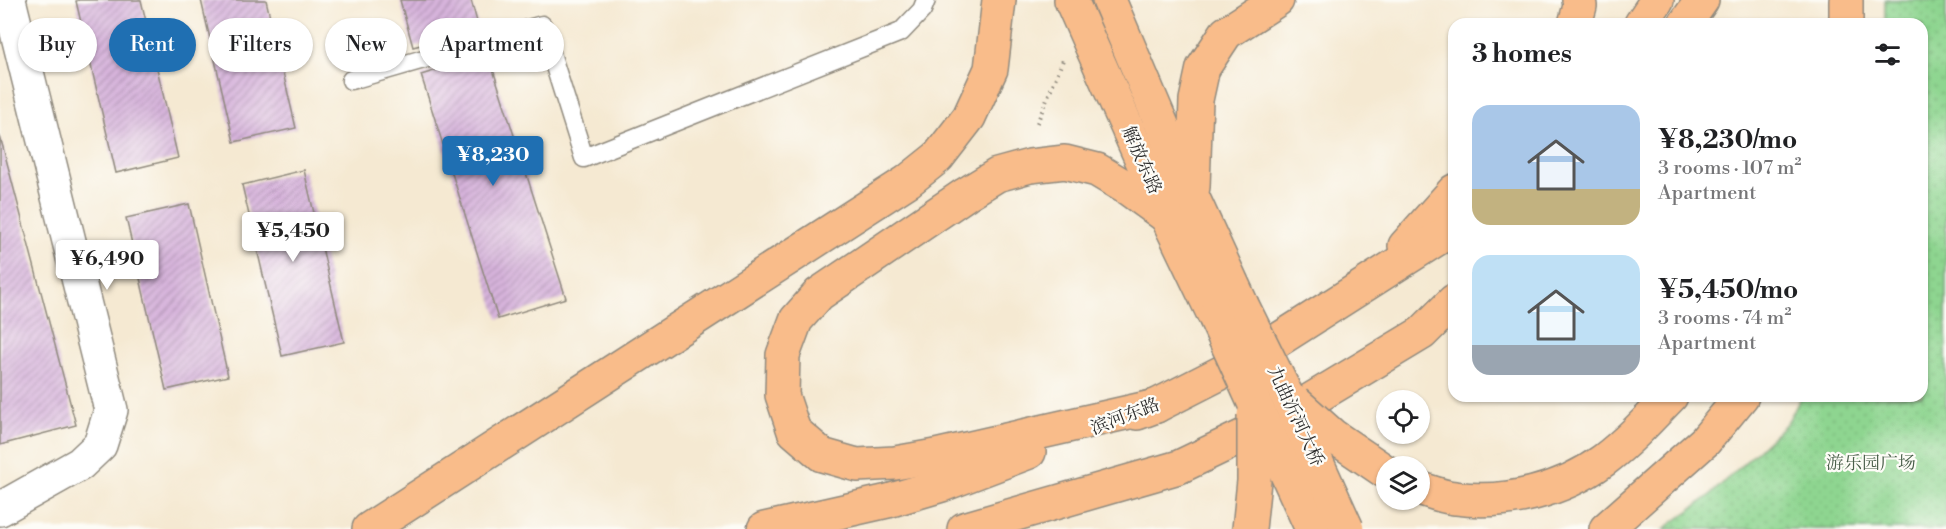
<!DOCTYPE html>
<meta charset="utf-8">
<style>
:root{--surface:#fff;--page:#f2f2f2;--text:#202124;--muted:#757577;--accent:#1f6fb2}
body{margin:0;font-family:"Libre Bodoni","Noto Serif SC",serif;background:var(--page);color:var(--text);height:100vh;display:flex;flex-direction:column;font-size:22px;white-space:nowrap}
*{box-sizing:border-box;margin:0}
p{font-size:20px;color:var(--muted)}
.icon{flex:none;width:33px;height:33px;fill:none;stroke:currentColor;stroke-width:2;stroke-linecap:round;stroke-linejoin:round}
.map{position:relative;flex:1;overflow:hidden}
.drawer{position:absolute;left:1448px;top:18px;width:480px;height:384px;display:flex;flex-direction:column;background:var(--surface);border-radius:18px;box-shadow:0 2px 4px #0004}
.drawer>*{flex:none}
.guide{position:absolute;left:18px;top:18px;width:570px;height:54px;display:flex;gap:12px}
.controls{position:absolute;left:1376px;top:390px;display:grid;gap:12px}
.controls a{display:grid;place-items:center;width:54px;height:54px;border-radius:50%;background:var(--surface);box-shadow:0 2px 4px #0004;font-size:30px}
.price{position:absolute;translate:-50% -51px;padding:0 14px;border-radius:6px;background:#fff;color:#222;font-size:20px;line-height:39px;filter:drop-shadow(0 2px 3px #0008)}
.price::after{content:'';position:absolute;left:50%;top:36px;width:18px;height:14px;margin-left:-9px;background:inherit;clip-path:polygon(0 0,100% 0,50% 100%)}
.price.on{background:var(--accent);color:#fff}
ul{padding:0;list-style:none}
li{display:flex;align-items:center;gap:18px;height:150px;padding:0 24px}
li span{display:grid;place-items:center;flex:none;width:168px;height:120px;border-radius:18px;color:#555}
li>.icon{margin-inline-start:auto}
span .icon{width:72px;height:72px;fill:#fffc;stroke-width:1}
li b{font-size:26px}
h2{display:flex;justify-content:space-between;align-items:center;height:72px;padding:0 24px;font-size:26px}
.pill{padding:0 21px;border-radius:27px;background:var(--surface);box-shadow:0 2px 4px #0004;font-size:21px;line-height:54px}
.pill.on{background:var(--accent);color:#fff}
.map>svg:first-child{display:block}
.green{fill:url(#green-dots);stroke:#5c805e;stroke-width:1.5}
.building{fill:url(#building-hatch)}
.lines{fill:none;stroke-linecap:round;stroke-linejoin:round}
.lane-casing{stroke:#908a7e;stroke-width:21}
.street-casing{stroke:#908a7e;stroke-width:36}
.primary-casing{stroke:#908a7e;stroke-width:36}
.path{stroke:#908a7e;stroke-width:4;stroke-dasharray:1.5 4.5;stroke-linecap:butt}
.lane{stroke:#fff;stroke-width:18}
.street{stroke:#fff;stroke-width:33}
.primary{stroke:#f9bc8a;stroke-width:33}
.primary-bridge-casing{stroke:#908a7e;stroke-width:36;stroke-linecap:butt}
.primary-bridge{stroke:#f9bc8a;stroke-width:33}
.labels{text-anchor:middle;stroke-width:4.5;stroke-linejoin:round;paint-order:stroke}
.street-label{font-size:18px;fill:#2b2b2b;stroke:#fdfcf7}
.park-label{font-size:18px;fill:#495e49;stroke:#fdfcf7}
</style>
<div class="map">
<svg width="1946" height="529" viewBox="0 0 1946 529">
<defs>
<pattern id="green-dots" width="8" height="8" patternUnits="userSpaceOnUse" patternTransform="scale(1.5)"><rect width="8" height="8" fill="#8ed590"/><path d="M2 2h.1M6 6h.1" fill="none" stroke="#7bb77c" stroke-width="1.8" stroke-linecap="round"/></pattern>
<pattern id="building-hatch" width="6" height="6" patternUnits="userSpaceOnUse" patternTransform="scale(1.5)"><rect width="6" height="6" fill="#d7b4dc"/><path d="M-1 1l2-2M0 6l6-6M5 7l2-2" fill="none" stroke="#af93b3"/></pattern>
</defs>
<rect width="100%" height="100%" fill="#fdfcf7"/>
<filter id="ink" filterUnits="userSpaceOnUse"><feTurbulence type="fractalNoise" baseFrequency=".0167" numOctaves="2"/><feDisplacementMap in="SourceGraphic" scale="12" xChannelSelector="R" yChannelSelector="G"/><feConvolveMatrix kernelMatrix="1 2 1 2 8 2 1 2 1" color-interpolation-filters="sRGB"/></filter>
<filter id="wash" filterUnits="userSpaceOnUse"><feTurbulence type="fractalNoise" baseFrequency=".008" numOctaves="4" result="noise"/><feDisplacementMap in="SourceGraphic" scale="24" xChannelSelector="R" yChannelSelector="G"/><feGaussianBlur stdDeviation="1.35" result="paint"/><feColorMatrix in="noise" values="0 0 0 0 0 0 0 0 0 0 0 0 0 0 0 0 0 1.4 0 .05"/><feComposite in="paint" operator="in"/></filter>
<g filter="url(#wash)">
<rect width="100%" height="100%" fill="#f5e9d2"/>
<polygon class="green" points="1885,0 1946,0 1946,529 1664,529 1708,497 1787,423 1802,396 1922,396 1922,24 1885,24"/>
<g id="blocks">
<g class="building">
<polygon points="79,0 141,0 178,158 116,173 76,1"/>
<polygon points="201,0 266,0 296,128 234,142"/>
<polygon points="400,0 471,0 479,29 413,47"/>
<polygon points="488,54 566,298 498,319 421,75"/>
<polygon points="0,136 76,425 0,445"/>
<polygon points="304,170 344,342 282,356 242,185"/>
<polygon points="189,204 228,376 166,390 126,218"/>
</g>
</g>
</g>
<g filter="url(#ink)">
<use href="#blocks" fill-opacity="0" stroke="#908a7e" stroke-width="1.5"/>
<g class="lines">
<defs>
<polyline id="lane" points="351,80 542,25 584,158 901,32 922,10 926,0"/>
<polyline id="street" points="0,509 80,464 100,445 111,410 9,0"/>
<g id="primary">
<polyline points="1071,0 1167,217 1215,317"/>
<polyline points="1109,0 1193,198 1242,305"/>
<polyline points="1846,0 1846,24"/>
<polyline points="1575,24 1580,6 1579,0"/>
<polyline points="1641,24 1657,0"/>
<polyline points="1685,24 1702,0"/>
<polyline points="1193,187 1196,100 1203,68 1226,33 1277,0"/>
<polyline points="1405,246 1454,191"/>
<polyline points="1156,406 935,456 895,463 857,465 822,455 794,431 782,395 783,355 796,320 819,294 966,194 997,175 1030,166 1065,162 1097,170 1127,188 1167,217"/>
<polyline points="1137,413 1156,406 1250,358 1454,228"/>
<path d="M1419,488C1431,492 1443,497 1455,498C1506,505 1562,491 1604,460C1629,441 1650,418 1671,396"/>
<polyline points="369,529 908,181 938,157 969,117 991,69 999,0"/>
<polyline points="764,529 888,501 942,485 1029,452"/>
<polyline points="964,529 1179,467 1281,418 1422,333 1454,301"/>
<polyline points="1606,529 1705,441 1742,396"/>
</g>
</defs>
<use href="#lane" class="lane-casing"/>
<use href="#street" class="street-casing"/>
<use href="#primary" class="primary-casing"/>
<polyline class="path" points="1037,123 1063,60"/>
<use href="#lane" class="lane"/>
<use href="#street" class="street"/>
<use href="#primary" class="primary"/>
<defs>
<g id="primary-bridge">
<polyline points="1242,305 1286,394 1347,529"/>
<polyline points="1215,317 1312,529"/>
<polyline points="1295,402 1333,436 1386,472"/>
<polyline points="1249,529 1254,481 1254,415"/>
</g>
</defs>
<use href="#primary-bridge" class="primary-bridge-casing"/>
<use href="#primary-bridge" class="primary-bridge"/>
</g>
</g>
<g class="labels">
<g class="street-label">
<text transform="translate(1142 160) rotate(66)" y="6">解放东路</text>
<text transform="translate(1125 416) rotate(-21)" y="6">滨河东路</text>
<text transform="translate(1296 416) rotate(65)" y="6">九曲沂河大桥</text>
</g>
<g class="park-label">
<text x="1871" y="469">游乐园广场</text>
</g>
</g>
</svg>
<div class="controls">
<a><svg class="icon" aria-label="locate" viewBox="0 0 24 24"><circle cx="12" cy="12" r="6"/><path d="M12 2v4M12 18v4M2 12h4M18 12h4"/></svg></a>
<a><svg class="icon" aria-label="layers" viewBox="0 0 24 24"><path d="M12 4l9 5-9 5-9-5zM3 14l9 5 9-5"/></svg></a>
</div>
<b class="price on" style="left:493px;top:187px">¥8,230</b>
<b class="price" style="left:293px;top:263px">¥5,450</b>
<b class="price" style="left:107px;top:291px">¥6,490</b>
<div class="guide">
<a class="pill">Buy</a>
<a class="pill on">Rent</a>
<a class="pill">Filters</a>
<a class="pill">New</a>
<a class="pill">Apartment</a>
</div>
<section class="drawer">
<h2>3 homes<svg class="icon" aria-label="filters" viewBox="0 0 24 24"><path d="M4 7h16M4 17h16"/><circle cx="9" cy="7" r="2"/><circle cx="15" cy="17" r="2"/></svg></h2>
<ul>
<li><span style="background:linear-gradient(#a9c7e8 70%,#c2b280 0)"><svg class="icon" aria-label="home" viewBox="0 0 24 24"><path d="M3 11l9-7 9 7M6 9v11h12V9"/></svg></span><div><b>¥8,230/mo</b><p>3 rooms · 107 m²</p><p>Apartment</p></div></li>
<li><span style="background:linear-gradient(#bfe0f5 75%,#9aa5b1 0)"><svg class="icon" aria-label="home" viewBox="0 0 24 24"><path d="M3 11l9-7 9 7M6 9v11h12V9"/></svg></span><div><b>¥5,450/mo</b><p>3 rooms · 74 m²</p><p>Apartment</p></div></li>
</ul>
</section>
</div>
